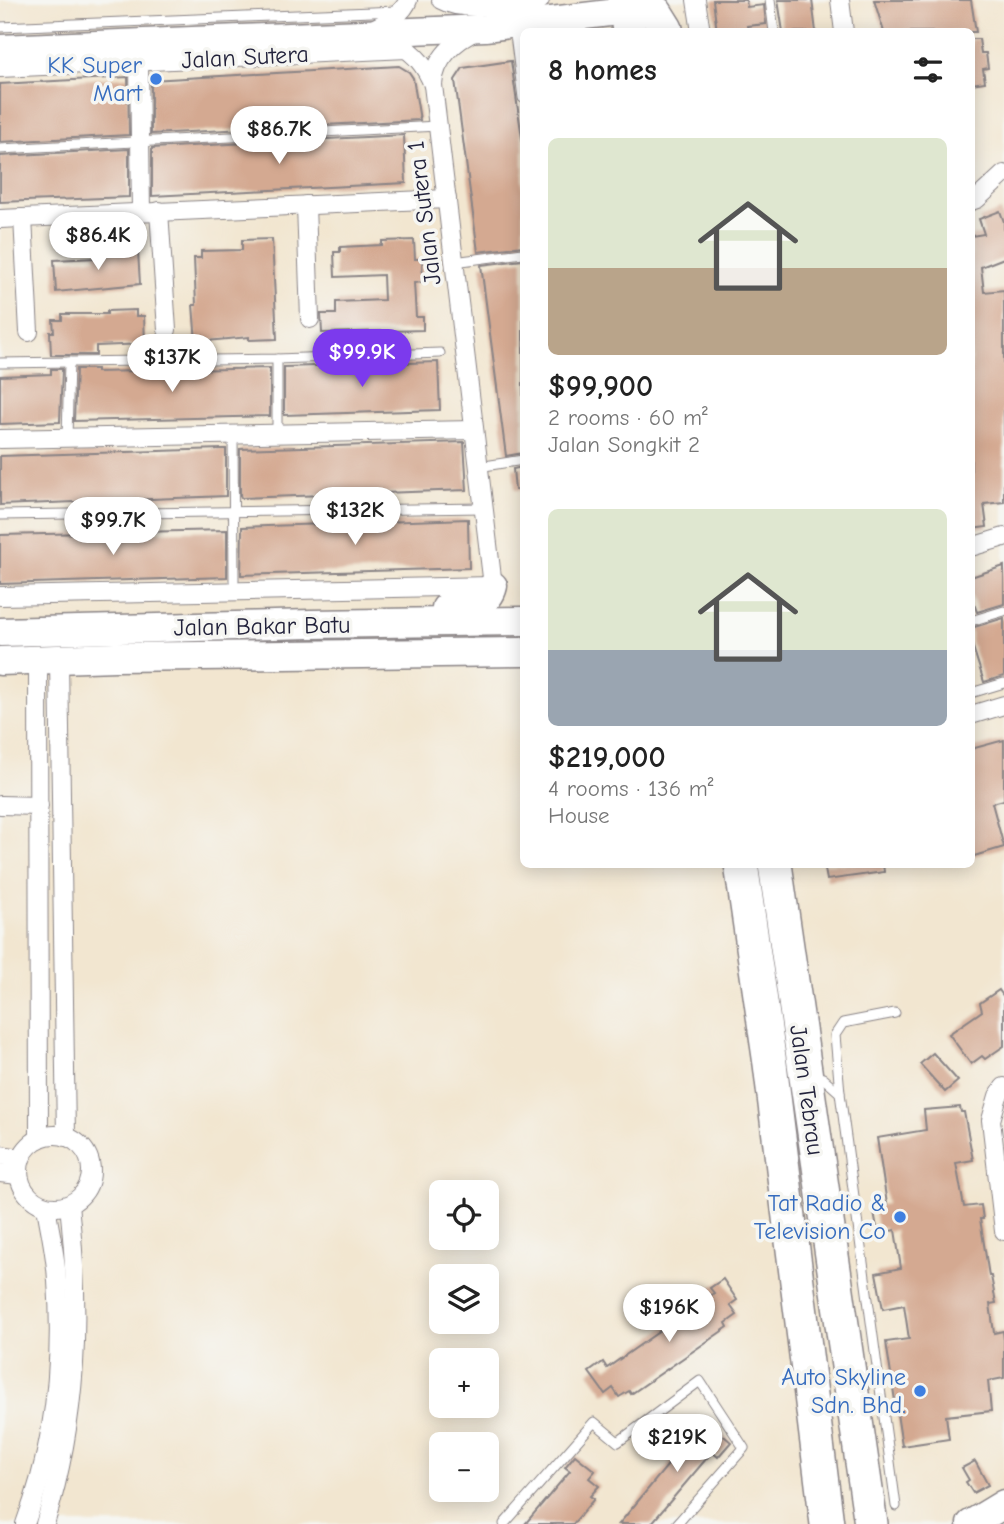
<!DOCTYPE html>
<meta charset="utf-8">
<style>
:root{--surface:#fff;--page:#f2f2f2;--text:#222;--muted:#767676;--accent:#7c3aed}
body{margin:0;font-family:"Comic Neue",sans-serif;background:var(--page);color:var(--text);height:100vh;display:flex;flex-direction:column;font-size:26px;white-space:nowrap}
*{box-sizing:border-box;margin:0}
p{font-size:23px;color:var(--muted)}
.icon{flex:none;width:38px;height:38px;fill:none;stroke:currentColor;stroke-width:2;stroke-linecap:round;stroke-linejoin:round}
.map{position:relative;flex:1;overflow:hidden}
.side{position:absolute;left:520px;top:28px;width:455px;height:840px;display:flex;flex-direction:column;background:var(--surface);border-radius:10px;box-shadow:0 4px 18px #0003}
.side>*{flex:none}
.fabs{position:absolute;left:429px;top:1180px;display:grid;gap:14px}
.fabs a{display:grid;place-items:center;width:70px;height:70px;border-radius:10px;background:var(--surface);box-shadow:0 4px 18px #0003;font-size:35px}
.price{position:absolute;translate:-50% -60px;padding:0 16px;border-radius:24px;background:#fff;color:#222;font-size:23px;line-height:46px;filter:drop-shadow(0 2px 4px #0008)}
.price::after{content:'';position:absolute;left:50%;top:42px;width:21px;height:16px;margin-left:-10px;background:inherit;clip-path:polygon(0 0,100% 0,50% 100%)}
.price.on{background:var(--accent);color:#fff}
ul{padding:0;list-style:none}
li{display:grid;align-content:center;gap:14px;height:371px;padding:0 28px}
li span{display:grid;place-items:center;height:217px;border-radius:10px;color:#555}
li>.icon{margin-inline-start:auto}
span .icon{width:126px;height:126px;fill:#fffc;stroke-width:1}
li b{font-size:30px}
h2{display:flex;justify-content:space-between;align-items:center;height:84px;padding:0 28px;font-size:30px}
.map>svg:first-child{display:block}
.building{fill:#d4a991}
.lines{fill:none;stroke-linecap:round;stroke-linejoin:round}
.lane-casing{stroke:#8a8486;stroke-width:11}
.street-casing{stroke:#8a8486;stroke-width:20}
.secondary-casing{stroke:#8a8486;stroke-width:29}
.primary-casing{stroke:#8a8486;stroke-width:31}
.highway-casing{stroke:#8a8486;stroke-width:36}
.lane{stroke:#fff;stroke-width:9}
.street{stroke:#fff;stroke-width:18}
.secondary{stroke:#fff;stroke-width:26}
.primary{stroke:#fff;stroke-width:28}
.highway{stroke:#fff;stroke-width:33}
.shop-dot{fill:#3f7fe0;stroke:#f6f6f2;stroke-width:2.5}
.labels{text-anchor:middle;stroke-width:7;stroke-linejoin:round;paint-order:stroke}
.street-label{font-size:24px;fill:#22223b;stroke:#f6f6f2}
.shop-label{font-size:24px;fill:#366cbe;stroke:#f6f6f2;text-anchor:end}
</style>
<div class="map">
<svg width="1004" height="1524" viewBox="0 0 1004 1524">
<rect width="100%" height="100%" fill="#f6f6f2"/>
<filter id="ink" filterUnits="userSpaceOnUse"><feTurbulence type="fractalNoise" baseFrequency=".0143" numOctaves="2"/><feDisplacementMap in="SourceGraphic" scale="14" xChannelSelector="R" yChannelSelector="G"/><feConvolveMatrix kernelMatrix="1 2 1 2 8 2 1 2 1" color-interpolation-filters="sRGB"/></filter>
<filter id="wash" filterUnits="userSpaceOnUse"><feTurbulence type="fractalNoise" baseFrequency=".00686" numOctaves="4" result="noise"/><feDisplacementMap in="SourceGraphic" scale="28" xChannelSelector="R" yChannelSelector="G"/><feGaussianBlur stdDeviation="1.57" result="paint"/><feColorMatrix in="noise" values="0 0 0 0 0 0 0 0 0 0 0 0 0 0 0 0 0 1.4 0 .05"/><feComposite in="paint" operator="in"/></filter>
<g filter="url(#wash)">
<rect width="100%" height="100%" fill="#f2e6d0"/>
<g id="blocks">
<g class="building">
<polygon points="713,0 746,0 747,7 764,5 766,24 747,26 748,32 717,32"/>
<polygon points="778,0 812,0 816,32 783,32"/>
<polygon points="874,0 971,0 976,32 884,32"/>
<polygon points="971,39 979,39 981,53 986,53 988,68 983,69 985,82 971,84"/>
<polygon points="511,61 523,145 523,246 478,252 455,80 463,68"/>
<polygon points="399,66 409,72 413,78 420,120 151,134 151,80"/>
<polygon points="128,77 129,135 0,142 0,84"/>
<polygon points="404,135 406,183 152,196 152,148"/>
<polygon points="129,149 129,197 0,202 0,156"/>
<polygon points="1000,211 1004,222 1004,258 981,267 984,292 1004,290 1004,502 984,504 987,527 971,529 971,236 984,234 979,219"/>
<polygon points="272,239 277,339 249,340 249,337 196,342 193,305 196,305 194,258 201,258 201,251 242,250 242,240"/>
<polygon points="414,240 415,259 422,259 423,282 414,283 416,317 423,317 423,330 322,333 321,314 336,314 336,302 384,300 383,275 335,277 334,252 340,252 340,247 382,245 382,241"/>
<polygon points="138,251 140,284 56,292 54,260 96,258 95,253"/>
<polygon points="523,260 523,453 506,456 481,265"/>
<polygon points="136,310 136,316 144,316 145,344 96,346 96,355 51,355 50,332 54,332 53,320 62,320 62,314 107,314 107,311"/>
<polygon points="438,362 440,410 284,415 284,367"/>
<polygon points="270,368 270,416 74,421 76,369 97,369 97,372"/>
<polygon points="51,369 62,369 60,422 0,424 0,376 51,374"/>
<polygon points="464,442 467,490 241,498 240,495 240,449"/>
<polygon points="222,449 226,449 226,496 0,505 0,456"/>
<polygon points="523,467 523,490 515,490 513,469"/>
<polygon points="468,519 469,568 241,575 242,527"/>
<polygon points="227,530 227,577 0,584 0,535"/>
<polygon points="1004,566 1004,604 977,612 971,595 971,577"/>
<polygon points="1004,618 1004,676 984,682 971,641 971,628"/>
<polygon points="1004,740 1004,800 992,803 1004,847 971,857 971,749"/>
<polygon points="824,864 883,864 884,872 827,880"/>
<polygon points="999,990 1004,997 1004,1046 985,1059 982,1056 971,1064 949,1034 982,1011 980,1003"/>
<polygon points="933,1053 958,1081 945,1092 920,1064"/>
<polygon points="960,1107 961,1112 964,1112 973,1160 956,1163 964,1207 981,1205 983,1219 980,1219 989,1276 991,1276 996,1303 990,1304 994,1333 1003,1331 1004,1340 1004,1378 988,1381 991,1411 946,1416 949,1439 902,1446 886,1342 909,1339 904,1305 883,1309 876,1273 901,1268 895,1230 885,1232 884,1227 877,1228 873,1206 887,1204 877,1138 926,1130 924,1110"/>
<polygon points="723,1279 737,1300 730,1305 737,1315 726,1323 728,1327 631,1394 629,1391 619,1397 613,1388 605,1394 589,1372 603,1362 607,1368 714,1293 710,1288"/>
<polygon points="705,1420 731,1442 718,1457 712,1452 651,1524 619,1524"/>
<polygon points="575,1455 595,1471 589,1478 599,1486 590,1496 594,1499 573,1524 525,1524 570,1471 565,1467"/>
<polygon points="975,1461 988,1485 973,1493 966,1482 969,1480 962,1468"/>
</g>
</g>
</g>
<g filter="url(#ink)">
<use href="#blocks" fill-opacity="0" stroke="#8a8486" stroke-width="2"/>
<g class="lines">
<defs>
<g id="lane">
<polyline points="770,0 774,32"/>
<polyline points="0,27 397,11"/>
<polyline points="514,27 523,98"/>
<polyline points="0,149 438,126"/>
<polyline points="454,262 523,253"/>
<polyline points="0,363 277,359 440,353"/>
<polyline points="277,433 277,359"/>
<polyline points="233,434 234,581"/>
<polyline points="67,438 69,362"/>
<polyline points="478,467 523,460"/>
<polyline points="0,515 483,508"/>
<polyline points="971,621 1004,611"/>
<polyline points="971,693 1004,683"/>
<polyline points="813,1075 823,1078 840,1093 896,1506"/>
<polyline points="840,1093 835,1035 843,1023 895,1013"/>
<polyline points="504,1524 594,1422 618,1442 700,1381 744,1448 677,1524"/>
</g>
<g id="street">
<path d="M441,0C466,14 512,3 540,0"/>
<polyline points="696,0 701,32"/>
<polyline points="840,0 844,32"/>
<path d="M371,30C384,23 403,15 408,0"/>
<path d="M398,43C416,55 425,65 433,85"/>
<polyline points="139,62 141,212"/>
<polyline points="0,68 407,49"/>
<polyline points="971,201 977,199 1004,174"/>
<polyline points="306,205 310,319"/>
<polyline points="159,211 167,330"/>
<polyline points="23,218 29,332"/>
<polyline points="0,219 447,199"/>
<polyline points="0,439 474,430"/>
<polyline points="971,547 1004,537"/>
<path d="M0,596L493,586L433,85C434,59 455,40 478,30"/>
<polyline points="38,660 39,1139"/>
<polyline points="59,660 66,1137"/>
<polyline points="971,715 1004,705"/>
<polyline points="0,805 39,806"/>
<polyline points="1004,1087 998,1096 991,1120 1004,1231"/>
<circle cx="55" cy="1171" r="36"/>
<polyline points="0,1155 21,1158"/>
<polyline points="0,1173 19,1175"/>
<path d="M25,1524C54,1447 63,1363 57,1281C56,1256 50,1231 46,1207"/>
<path d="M45,1524C78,1417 81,1316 69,1205"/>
</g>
<polyline id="secondary" points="0,48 485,28 626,11"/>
<g id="primary">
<path d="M446,608C464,606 488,608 493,586"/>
<polyline points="0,632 311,624 523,621"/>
<polyline points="0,661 115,657 523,652"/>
<polyline points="971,1524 1004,1504"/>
</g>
<g id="highway">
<polyline points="625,0 629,32"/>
<polyline points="638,0 656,13 666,29"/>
<polyline points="741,864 770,1064 827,1524"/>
<polyline points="775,864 871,1524"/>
</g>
</defs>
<use href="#lane" class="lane-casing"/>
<use href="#street" class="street-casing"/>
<use href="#secondary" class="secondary-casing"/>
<use href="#primary" class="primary-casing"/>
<use href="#highway" class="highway-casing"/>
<use href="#lane" class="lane"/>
<use href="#street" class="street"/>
<use href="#secondary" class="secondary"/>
<use href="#primary" class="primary"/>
<use href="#highway" class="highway"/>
</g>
</g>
<g class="shop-dot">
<circle cx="156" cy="79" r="7"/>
<circle cx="900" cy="1217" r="7"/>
<circle cx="920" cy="1391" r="7"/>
</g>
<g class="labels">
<g class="street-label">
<text transform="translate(245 57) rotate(-3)" y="8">Jalan Sutera</text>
<text transform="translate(424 213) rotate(-97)" y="8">Jalan Sutera 1</text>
<text transform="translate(262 626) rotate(-1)" y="8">Jalan Bakar Batu</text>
<text transform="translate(807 1090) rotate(82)" y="8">Jalan Tebrau</text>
</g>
<g class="shop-label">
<text x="142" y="73">KK Super<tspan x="142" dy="28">Mart</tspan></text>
<text x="886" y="1211">Tat Radio &amp;<tspan x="886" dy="28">Television Co</tspan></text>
<text x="906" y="1385">Auto Skyline<tspan x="906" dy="28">Sdn. Bhd.</tspan></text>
</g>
</g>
</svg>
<div class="fabs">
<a><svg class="icon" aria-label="locate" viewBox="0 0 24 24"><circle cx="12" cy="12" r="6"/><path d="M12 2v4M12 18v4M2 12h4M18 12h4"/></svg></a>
<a><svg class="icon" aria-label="layers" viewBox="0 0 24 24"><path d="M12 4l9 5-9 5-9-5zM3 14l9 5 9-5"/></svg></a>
<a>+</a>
<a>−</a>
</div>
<b class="price" style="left:279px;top:166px">$86.7K</b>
<b class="price" style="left:98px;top:272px">$86.4K</b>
<b class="price on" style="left:362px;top:389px">$99.9K</b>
<b class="price" style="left:172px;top:394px">$137K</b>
<b class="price" style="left:355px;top:547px">$132K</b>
<b class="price" style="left:113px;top:557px">$99.7K</b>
<b class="price" style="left:669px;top:1344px">$196K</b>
<b class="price" style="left:677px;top:1474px">$219K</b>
<section class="side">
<h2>8 homes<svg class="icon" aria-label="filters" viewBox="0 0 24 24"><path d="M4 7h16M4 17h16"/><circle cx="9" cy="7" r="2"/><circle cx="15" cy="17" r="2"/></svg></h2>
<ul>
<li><span style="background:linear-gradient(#dfe7d0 60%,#b9a48a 0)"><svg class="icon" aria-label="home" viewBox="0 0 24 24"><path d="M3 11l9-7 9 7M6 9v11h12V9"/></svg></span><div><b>$99,900</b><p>2 rooms · 60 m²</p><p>Jalan Songkit 2</p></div></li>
<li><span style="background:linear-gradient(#dfe7d0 65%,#9aa5b1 0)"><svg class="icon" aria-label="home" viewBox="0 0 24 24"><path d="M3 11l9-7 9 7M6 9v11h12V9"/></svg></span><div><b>$219,000</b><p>4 rooms · 136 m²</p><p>House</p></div></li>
</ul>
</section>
</div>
